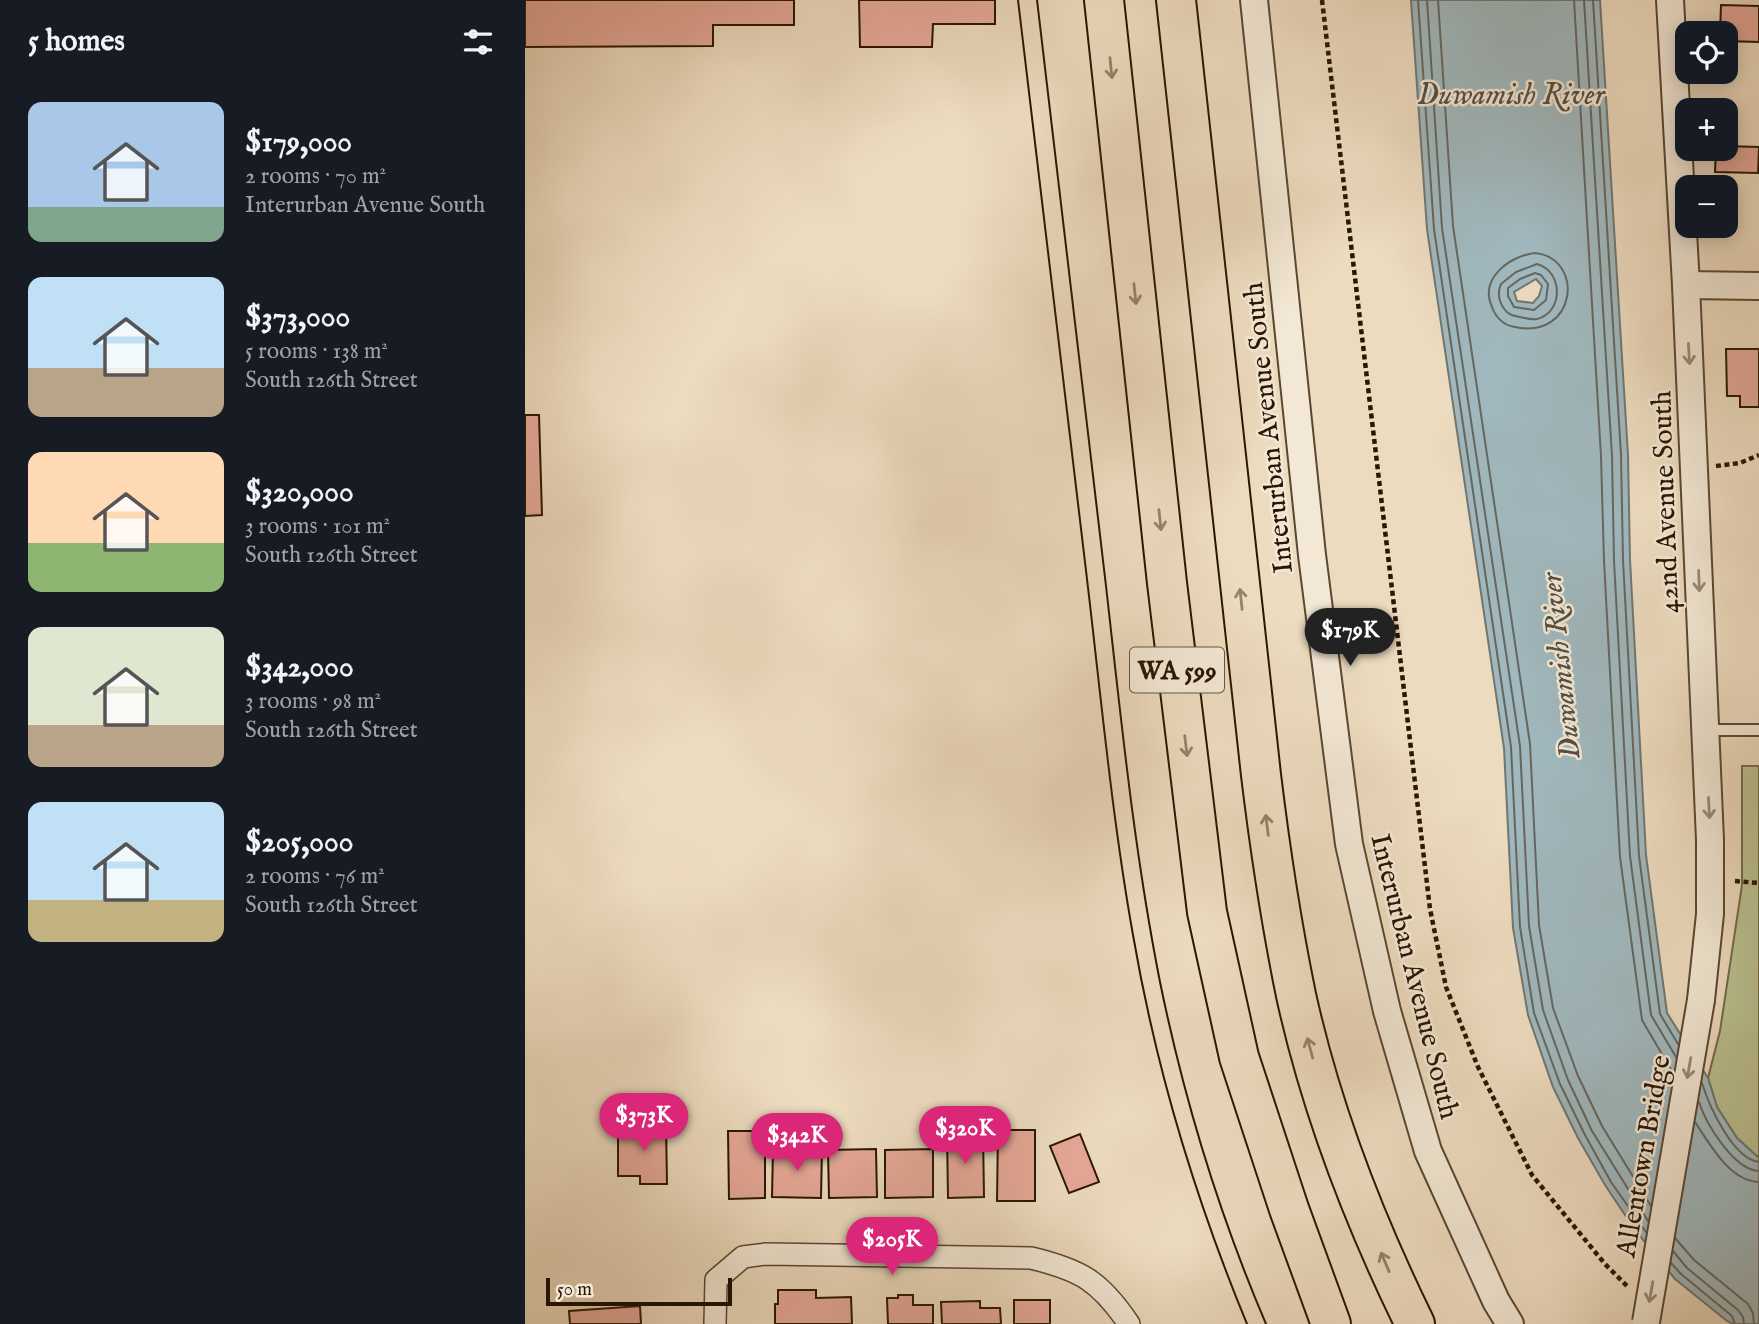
<!DOCTYPE html>
<meta charset="utf-8">
<style>
:root{--surface:#171b24;--page:#242831;--text:#f1f3f6;--muted:#9ea1a6;--accent:#db2777}
body{margin:0;font-family:"IM FELL English",serif;background:var(--page);color:var(--text);height:100vh;display:flex;flex-direction:column;font-size:26px;white-space:nowrap}
*{box-sizing:border-box;margin:0}
p{font-size:23px;color:var(--muted)}
.icon{flex:none;width:38px;height:38px;fill:none;stroke:currentColor;stroke-width:2;stroke-linecap:round;stroke-linejoin:round}
.map{position:relative;flex:1;overflow:hidden}
.drawer{display:flex;flex-direction:column;background:var(--surface);width:525px}
.drawer>*{flex:none}
.tools{position:absolute;left:1150px;top:21px;display:grid;gap:14px}
.tools a{display:grid;place-items:center;width:63px;height:63px;border-radius:14px;background:var(--surface);box-shadow:0 4px 18px #0003;font-size:35px}
.scale{position:absolute;left:21px;bottom:18px;width:186px;box-sizing:border-box;padding-left:7px;border:4px solid #291603;border-top:0;font-size:19px;line-height:24px;white-space:nowrap;color:#291603;-webkit-text-stroke:5px #f3e8d5;paint-order:stroke}
.price{position:absolute;translate:-50% -60px;padding:0 16px;border-radius:24px;background:var(--accent);color:#fff;font-size:23px;line-height:46px;filter:drop-shadow(0 2px 4px #0008)}
.price::after{content:'';position:absolute;left:50%;top:42px;width:21px;height:16px;margin-left:-10px;background:inherit;clip-path:polygon(0 0,100% 0,50% 100%)}
.price.selected{background:#222;color:#fff}
ul{padding:0;list-style:none}
li{display:flex;align-items:center;gap:21px;height:175px;padding:0 28px}
li span{display:grid;place-items:center;flex:none;width:196px;height:140px;border-radius:14px;color:#555}
li>.icon{margin-inline-start:auto}
span .icon{width:84px;height:84px;fill:#fffc;stroke-width:1}
li b{font-size:30px}
h2{display:flex;justify-content:space-between;align-items:center;height:84px;padding:0 28px;font-size:30px}
main{display:flex;flex:1;min-height:0}
.map>svg:first-child{display:block}
.green{fill:#bac090;stroke:#726b4a;stroke-width:2}
.water{fill:#a0b8be;stroke:#707773;stroke-width:2;fill-rule:evenodd}
.lines{fill:none;stroke-linecap:round;stroke-linejoin:round}
.shore{stroke:#646760;stroke-width:2}
.building{fill:#e5a897;stroke:#291603;stroke-width:2}
.service-casing{stroke:#5a4732;stroke-width:14}
.minor-casing{stroke:#5a4732;stroke-width:24}
.tertiary-casing{stroke:#5a4732;stroke-width:30}
.motorway-casing{stroke:#291603;stroke-width:42}
.path{stroke:#291603;stroke-width:4.5;stroke-dasharray:5 3.5;stroke-linecap:butt}
.service{stroke:#f3e8d5;stroke-width:10}
.minor{stroke:#f3e8d5;stroke-width:21}
.tertiary{stroke:#f3e8d5;stroke-width:26}
.motorway{stroke:#eddbbf;stroke-width:38}
.tram{stroke:#291603;stroke-width:2}
.tertiary-bridge-casing{stroke:#5a4732;stroke-width:30;stroke-linecap:butt}
.tertiary-bridge{stroke:#f3e8d5;stroke-width:26}
.oneway{stroke:#95826a}
.oneway2{stroke:#988a76}
.labels{text-anchor:middle;stroke-width:5;stroke-linejoin:round;paint-order:stroke}
.shield{fill:#f3e8d5;stroke:#665542;stroke-width:2}
.shield-label{font-size:26px;font-weight:bold;fill:#291603}
.street-label{font-size:28px;fill:#291603;stroke:#f3e8d5}
.water-label{font-size:30px;font-style:italic;fill:#534f44;stroke:#f3e8d5}
</style>
<main>
<section class="drawer">
<h2>5 homes<svg class="icon" aria-label="filters" viewBox="0 0 24 24"><path d="M4 7h16M4 17h16"/><circle cx="9" cy="7" r="2"/><circle cx="15" cy="17" r="2"/></svg></h2>
<ul>
<li><span style="background:linear-gradient(#a9c7e8 75%,#7fa58c 0)"><svg class="icon" aria-label="home" viewBox="0 0 24 24"><path d="M3 11l9-7 9 7M6 9v11h12V9"/></svg></span><div><b>$179,000</b><p>2 rooms · 70 m²</p><p>Interurban Avenue South</p></div></li>
<li><span style="background:linear-gradient(#bfe0f5 65%,#b9a48a 0)"><svg class="icon" aria-label="home" viewBox="0 0 24 24"><path d="M3 11l9-7 9 7M6 9v11h12V9"/></svg></span><div><b>$373,000</b><p>5 rooms · 138 m²</p><p>South 126th Street</p></div></li>
<li><span style="background:linear-gradient(#ffd9b3 65%,#8fb573 0)"><svg class="icon" aria-label="home" viewBox="0 0 24 24"><path d="M3 11l9-7 9 7M6 9v11h12V9"/></svg></span><div><b>$320,000</b><p>3 rooms · 101 m²</p><p>South 126th Street</p></div></li>
<li><span style="background:linear-gradient(#dfe7d0 70%,#b9a48a 0)"><svg class="icon" aria-label="home" viewBox="0 0 24 24"><path d="M3 11l9-7 9 7M6 9v11h12V9"/></svg></span><div><b>$342,000</b><p>3 rooms · 98 m²</p><p>South 126th Street</p></div></li>
<li><span style="background:linear-gradient(#bfe0f5 70%,#c2b280 0)"><svg class="icon" aria-label="home" viewBox="0 0 24 24"><path d="M3 11l9-7 9 7M6 9v11h12V9"/></svg></span><div><b>$205,000</b><p>2 rooms · 76 m²</p><p>South 126th Street</p></div></li>
</ul>
</section>
<div class="map">
<svg width="1234" height="1324" viewBox="0 0 1234 1324">
<rect width="100%" height="100%" fill="#eddbbf"/>
<filter id="stains"><feTurbulence type="fractalNoise" baseFrequency=".00286" numOctaves="4"/><feColorMatrix values="0 0 0 0 .2 0 0 0 0 .09 0 0 0 0 .02 0 0 0 .5 -.17"/></filter>
<radialGradient id="worn" r=".72"><stop offset=".6" stop-color="#630" stop-opacity="0"/><stop offset="1" stop-color="#630" stop-opacity=".3"/></radialGradient>
<polygon class="green" points="1217,766 1234,766 1234,1158 1212,1138 1192,1107 1183,1078 1195,1031 1217,885"/>
<path class="water" d="M886,0H1075L1103,455L1105,560L1121,855L1142,1013L1183,1078L1192,1107L1212,1138L1234,1158V1324H1208L1202,1321L1150,1279L1110,1230L1080,1185L1053,1138L1028,1087L1003,1015L988,928L979,748L902,229ZM1011,279L1017,286L1014,296L1008,303L992,301L989,292Z"/>
<g class="lines">
<g class="shore">
<polyline points="893,0 909,229 986,747 995,927 1009,1013 1035,1084 1060,1135 1086,1182 1121,1232"/>
<polyline points="902,0 917,228 995,746 1004,926 1018,1010 1043,1080 1067,1131 1123,1221"/>
<polyline points="913,0 928,226 1005,744 1014,925 1028,1008 1053,1076 1077,1126 1126,1206"/>
<polyline points="1049,0 1076,456 1079,561 1095,857 1117,1020 1148,1073"/>
<polyline points="1059,0 1087,456 1089,561 1105,856 1126,1015 1151,1057"/>
<polyline points="1068,0 1096,455 1098,560 1114,856 1135,1014 1153,1044"/>
<path d="M1010,253C1060,258 1052,340 990,327C978,325 971,318 967,307C954,279 984,256 1010,253Z"/>
<path d="M1012,264C1038,271 1039,312 1012,319C1006,320 1000,318 995,317C989,316 984,315 980,310C974,302 972,293 976,284L991,272Z"/>
<polygon points="1010,273 1016,275 1023,284 1021,300 1009,310 989,307 983,296 983,288 995,279"/>
<path d="M1177,1083C1184,1106 1208,1159 1234,1162"/>
<path d="M1174,1102C1181,1124 1209,1170 1234,1171"/>
<path d="M1170,1122C1185,1144 1204,1181 1234,1182"/>
<polyline points="1150,1238 1169,1260 1223,1304 1228,1313 1229,1324"/>
<polyline points="1148,1251 1162,1268 1213,1310 1218,1317 1219,1324"/>
<polyline points="1146,1263 1156,1274 1207,1316 1210,1324"/>
</g>
</g>
<g class="building">
<polygon points="0,0 269,0 269,25 188,25 188,46 0,47"/>
<polygon points="334,0 470,0 470,24 408,24 407,47 335,47"/>
<polygon points="1196,5 1234,6 1234,42 1200,41 1200,33 1195,33"/>
<polygon points="1200,146 1234,147 1233,173 1190,172 1191,149 1200,149"/>
<polygon points="1201,349 1234,349 1234,407 1215,407 1215,396 1202,396"/>
<polygon points="0,415 14,415 17,515 0,516"/>
<polygon points="141,1123 142,1184 115,1184 115,1176 93,1176 93,1137 101,1137 101,1124"/>
<polygon points="473,1130 510,1130 510,1201 472,1201"/>
<polygon points="203,1131 240,1131 240,1198 204,1199"/>
<polygon points="422,1134 458,1134 459,1197 423,1198"/>
<polygon points="555,1134 574,1182 544,1193 525,1146"/>
<polygon points="248,1149 297,1149 296,1198 247,1197"/>
<polygon points="351,1149 352,1197 304,1198 303,1150"/>
<polygon points="408,1149 408,1197 360,1198 360,1150"/>
<polygon points="253,1290 291,1290 291,1298 326,1297 327,1324 250,1324 250,1304 253,1304"/>
<polygon points="373,1295 388,1295 388,1305 408,1305 408,1324 363,1324 362,1298 373,1298"/>
<rect x="489" y="1300" width="36" height="24"/>
<polygon points="455,1301 455,1308 475,1308 476,1324 417,1324 416,1302"/>
<polygon points="115,1306 116,1324 45,1324 44,1311"/>
</g>
<g class="lines">
<defs>
<polyline id="service" points="1181,730 1234,730"/>
<path id="minor" d="M190,1324L191,1280L218,1257L241,1254L506,1258C556,1270 575,1281 604,1324"/>
<g id="tertiary">
<polyline points="729,0 787,555 824,844 862,1011 903,1151 971,1301 985,1324"/>
<polyline points="1145,0 1161,285 1185,840 1185,914 1176,1000"/>
<polyline points="1161,285 1234,286"/>
</g>
<g id="motorway">
<polyline points="579,0 642,583 682,912 714,1057 764,1209 806,1324"/>
<path d="M651,0L736,775C745,849 756,922 771,995C796,1109 839,1220 890,1324"/>
</g>
</defs>
<use href="#service" class="service-casing"/>
<use href="#minor" class="minor-casing"/>
<use href="#tertiary" class="tertiary-casing"/>
<use href="#motorway" class="motorway-casing"/>
<g class="path">
<polyline points="797,0 905,909 921,987 953,1067 1007,1175 1080,1264 1103,1287"/>
<polyline points="1191,466 1215,463 1234,455"/>
<polyline points="1210,881 1234,883"/>
</g>
<use href="#service" class="service"/>
<use href="#minor" class="minor"/>
<use href="#tertiary" class="tertiary"/>
<use href="#motorway" class="motorway"/>
<g class="tram">
<path d="M493,0C516,193 539,386 562,579C576,697 587,817 608,935C631,1069 670,1198 722,1324"/>
<path d="M512,0C535,195 558,390 581,586C596,718 609,851 635,982C659,1099 694,1214 741,1324"/>
</g>
<defs>
<polyline id="tertiary-bridge" points="1121,1322 1176,1000"/>
</defs>
<use href="#tertiary-bridge" class="tertiary-bridge-casing"/>
<use href="#tertiary-bridge" class="tertiary-bridge"/>
</g>
<defs><path id="oneway-shaft" d="M-6 0H5M1.5-3L5.5 0L1.5 3" fill="none" stroke-width="1.6" stroke-linecap="round" stroke-linejoin="round" transform="scale(1.75)"/></defs>
<g class="oneway">
<use href="#oneway-shaft" transform="translate(586 68) rotate(84)"/>
<use href="#oneway-shaft" transform="translate(610 294) rotate(84)"/>
<use href="#oneway-shaft" transform="translate(635 520) rotate(84)"/>
<use href="#oneway-shaft" transform="translate(716 599) rotate(-96)"/>
<use href="#oneway-shaft" transform="translate(661 746) rotate(83)"/>
<use href="#oneway-shaft" transform="translate(742 825) rotate(-97)"/>
<use href="#oneway-shaft" transform="translate(785 1048) rotate(-105)"/>
<use href="#oneway-shaft" transform="translate(860 1262) rotate(-113)"/>
</g>
<g class="oneway2">
<use href="#oneway-shaft" transform="translate(1164 354) rotate(87)"/>
<use href="#oneway-shaft" transform="translate(1174 581) rotate(88)"/>
<use href="#oneway-shaft" transform="translate(1184 808) rotate(87)"/>
<use href="#oneway-shaft" transform="translate(1164 1068) rotate(100)"/>
<use href="#oneway-shaft" transform="translate(1126 1292) rotate(100)"/>
</g>
<g class="labels">
<rect class="shield" x="605" y="647.5" width="94" height="45" rx="5"/>
<g class="shield-label">
<text x="652" y="679">WA 599</text>
</g>
<g class="street-label">
<text transform="translate(742 428) rotate(-96)" y="10">Interurban Avenue South</text>
<text transform="translate(1139 502) rotate(-92)" y="10">42nd Avenue South</text>
<text transform="translate(891 976) rotate(76)" y="10">Interurban Avenue South</text>
<text transform="translate(1117 1156) rotate(-80)" y="10">Allentown Bridge</text>
</g>
<g class="water-label">
<text x="986" y="104">Duwamish River</text>
<text transform="translate(1035 666) rotate(-96)" y="10">Duwamish River</text>
</g>
</g>
<rect width="100%" height="100%" filter="url(#stains)"/>
<rect width="100%" height="100%" fill="url(#worn)"/>
</svg>
<div class="tools">
<a><svg class="icon" aria-label="locate" viewBox="0 0 24 24"><circle cx="12" cy="12" r="6"/><path d="M12 2v4M12 18v4M2 12h4M18 12h4"/></svg></a>
<a>+</a>
<a>−</a>
</div>
<div class="scale">50 m</div>
<b class="price selected" style="left:825px;top:668px">$179K</b>
<b class="price" style="left:119px;top:1153px">$373K</b>
<b class="price" style="left:440px;top:1166px">$320K</b>
<b class="price" style="left:272px;top:1173px">$342K</b>
<b class="price" style="left:367px;top:1277px">$205K</b>
</div>
</main>
